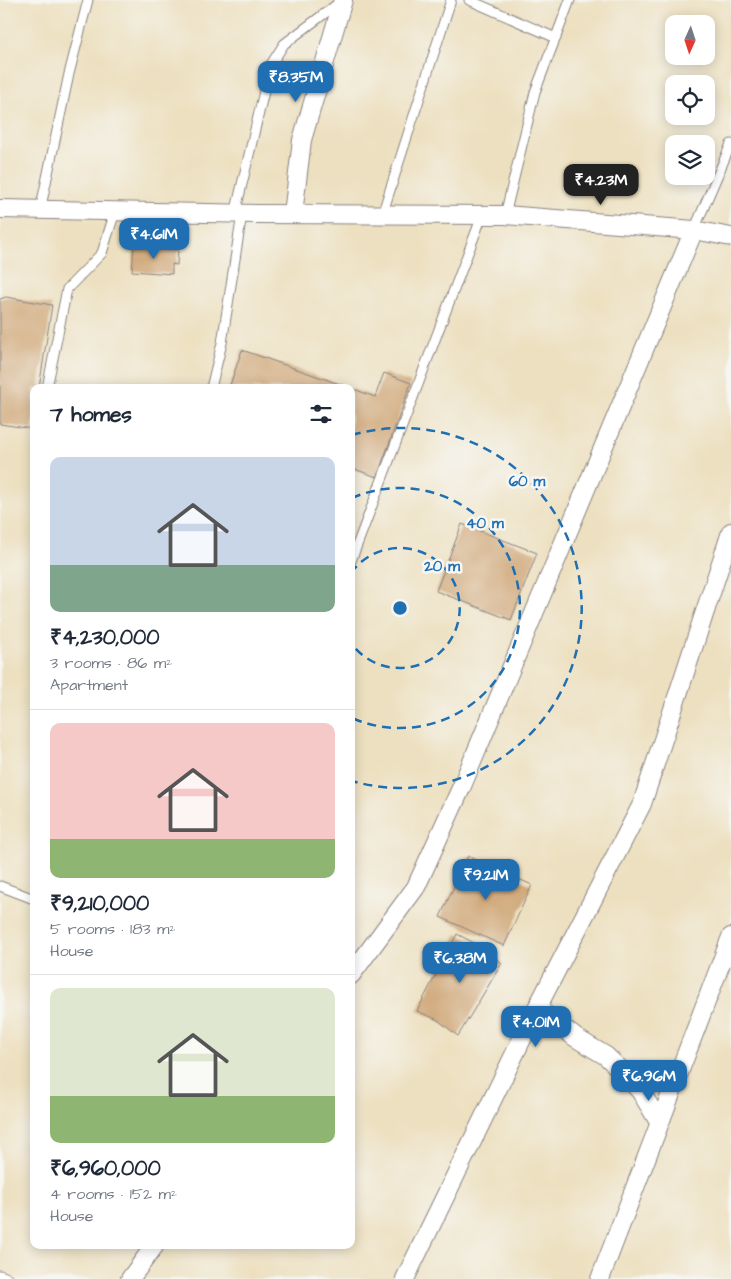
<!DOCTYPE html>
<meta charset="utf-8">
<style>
:root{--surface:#fff;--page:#f6f6f7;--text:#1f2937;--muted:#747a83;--line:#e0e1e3;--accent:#1f6fb2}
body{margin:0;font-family:"Architects Daughter",sans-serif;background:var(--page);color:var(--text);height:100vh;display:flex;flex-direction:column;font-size:19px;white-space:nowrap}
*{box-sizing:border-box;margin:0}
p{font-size:16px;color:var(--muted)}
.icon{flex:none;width:28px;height:28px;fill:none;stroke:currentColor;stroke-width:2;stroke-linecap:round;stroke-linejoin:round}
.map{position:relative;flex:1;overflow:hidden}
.side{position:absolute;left:30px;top:384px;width:325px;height:865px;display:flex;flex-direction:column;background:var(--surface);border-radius:10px;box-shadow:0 2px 12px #0003}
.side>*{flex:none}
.needle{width:32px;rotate:183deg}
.fabs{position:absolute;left:665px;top:15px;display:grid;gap:10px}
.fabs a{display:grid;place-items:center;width:50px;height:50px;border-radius:10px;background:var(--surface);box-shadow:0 2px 12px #0003;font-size:25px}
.price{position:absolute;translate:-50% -42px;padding:0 11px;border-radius:10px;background:var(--accent);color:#fff;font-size:16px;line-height:32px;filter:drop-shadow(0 1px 2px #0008)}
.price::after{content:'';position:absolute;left:50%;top:30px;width:15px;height:11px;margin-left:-8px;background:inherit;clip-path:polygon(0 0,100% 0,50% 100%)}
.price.current{background:#222;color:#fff}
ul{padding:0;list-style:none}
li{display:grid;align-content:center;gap:10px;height:265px;padding:0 20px}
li+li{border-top:1px solid var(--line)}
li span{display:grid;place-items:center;height:155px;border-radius:10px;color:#555}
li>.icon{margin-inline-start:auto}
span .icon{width:90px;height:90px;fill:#fffc;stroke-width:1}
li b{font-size:21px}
h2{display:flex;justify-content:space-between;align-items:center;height:60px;padding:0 20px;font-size:21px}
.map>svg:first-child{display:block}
.building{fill:#d1aa7d}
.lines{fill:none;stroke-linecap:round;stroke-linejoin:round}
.lane-casing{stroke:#88817e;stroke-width:11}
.street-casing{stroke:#88817e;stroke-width:20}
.lane{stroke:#fff;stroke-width:9}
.street{stroke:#fff;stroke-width:18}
.ring{fill:none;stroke:#1f6fb2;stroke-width:2.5;stroke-dasharray:9 6}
.centre{fill:#1f6fb2;stroke:#f6f6f2;stroke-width:2.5}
.ring-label{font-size:15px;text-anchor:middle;font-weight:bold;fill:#1f6fb2;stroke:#f6f6f2;stroke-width:5;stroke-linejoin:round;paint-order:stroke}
</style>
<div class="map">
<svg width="731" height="1279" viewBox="0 0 731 1279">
<rect width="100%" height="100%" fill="#f6f6f2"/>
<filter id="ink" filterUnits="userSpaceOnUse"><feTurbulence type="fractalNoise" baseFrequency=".02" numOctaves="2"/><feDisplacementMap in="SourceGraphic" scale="10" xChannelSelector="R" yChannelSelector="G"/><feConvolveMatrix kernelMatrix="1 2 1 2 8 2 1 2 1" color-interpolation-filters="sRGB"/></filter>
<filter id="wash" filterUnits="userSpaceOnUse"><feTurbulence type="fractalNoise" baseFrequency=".0096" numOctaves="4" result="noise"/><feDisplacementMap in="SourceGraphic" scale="20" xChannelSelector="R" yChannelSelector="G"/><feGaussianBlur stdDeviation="1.12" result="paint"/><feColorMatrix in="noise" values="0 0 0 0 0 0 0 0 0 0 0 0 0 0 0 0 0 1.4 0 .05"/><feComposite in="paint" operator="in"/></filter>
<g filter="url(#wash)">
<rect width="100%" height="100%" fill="#ede0c0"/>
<g id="blocks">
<g class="building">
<polygon points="134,246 178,250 177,265 172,264 172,274 132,271"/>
<polygon points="6,297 52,305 39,388 34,388 33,429 0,424 0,299"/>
<polygon points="242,350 348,387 348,388 229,388"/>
<polygon points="384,373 411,383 377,477 351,468 351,388 375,397"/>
<polygon points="462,524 537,553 511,620 436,591"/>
<polygon points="468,856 532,885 504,946 440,917"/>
<polygon points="457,934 482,947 502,963 458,1036 438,1020 417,1011"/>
</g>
</g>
</g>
<g filter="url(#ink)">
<use href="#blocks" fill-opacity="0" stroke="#88817e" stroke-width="1"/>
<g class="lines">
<defs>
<g id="lane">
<polyline points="469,0 556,38"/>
<polyline points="40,211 69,74 88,0"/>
<polyline points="235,214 270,66 284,44 340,2"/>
<polyline points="382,215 451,0"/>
<polyline points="505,215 535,92 570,0"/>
<polyline points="694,230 731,144"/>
<polyline points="47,388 67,289 102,253 115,212"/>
<polyline points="211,388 222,343 242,214"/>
<polyline points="351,561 482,216"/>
<polyline points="0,886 34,899"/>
<polyline points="0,1275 10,1279"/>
</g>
<g id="street">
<polyline points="0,209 257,214 505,215 694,230 731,237"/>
<polyline points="293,214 302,140 343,0"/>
<polyline points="351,975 416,887 462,786 694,230"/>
<polyline points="537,1008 576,1038 606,1056 622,1071 641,1092 659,1122"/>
<polyline points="130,1279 155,1245"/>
<polyline points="405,1279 537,1008 642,804 731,532"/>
<polyline points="600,1279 731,937"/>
</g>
</defs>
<use href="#lane" class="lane-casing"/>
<use href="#street" class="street-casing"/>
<use href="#lane" class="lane"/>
<use href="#street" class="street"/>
</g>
</g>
<g class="ring">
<path d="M351 573A60 60 0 1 1 351 643"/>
<path d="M352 498A120 120 0 1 1 352 718"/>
<path d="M352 435A180 180 0 1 1 352 781"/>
</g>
<circle cx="400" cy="608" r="8" class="centre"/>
<g class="ring-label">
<text x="527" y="486">60 m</text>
<text x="485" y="528">40 m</text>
<text x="442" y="571">20 m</text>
</g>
</svg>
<div class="fabs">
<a><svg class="needle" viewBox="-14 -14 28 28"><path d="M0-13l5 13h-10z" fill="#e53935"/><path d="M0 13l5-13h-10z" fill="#747a83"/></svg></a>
<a><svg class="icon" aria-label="locate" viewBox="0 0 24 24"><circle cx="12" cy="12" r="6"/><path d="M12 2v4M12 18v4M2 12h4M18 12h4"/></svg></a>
<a><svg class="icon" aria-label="layers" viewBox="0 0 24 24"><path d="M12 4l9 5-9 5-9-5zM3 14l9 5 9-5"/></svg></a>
</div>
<b class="price" style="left:296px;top:103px">₹8.35M</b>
<b class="price current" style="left:601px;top:206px">₹4.23M</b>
<b class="price" style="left:154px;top:260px">₹4.61M</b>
<b class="price" style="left:486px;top:901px">₹9.21M</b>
<b class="price" style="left:460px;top:984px">₹6.38M</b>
<b class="price" style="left:536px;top:1048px">₹4.01M</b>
<b class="price" style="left:649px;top:1102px">₹6.96M</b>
<section class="side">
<h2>7 homes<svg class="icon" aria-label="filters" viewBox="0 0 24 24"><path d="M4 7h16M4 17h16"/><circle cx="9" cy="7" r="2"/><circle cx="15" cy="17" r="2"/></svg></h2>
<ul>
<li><span style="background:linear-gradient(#c9d6e8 70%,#7fa58c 0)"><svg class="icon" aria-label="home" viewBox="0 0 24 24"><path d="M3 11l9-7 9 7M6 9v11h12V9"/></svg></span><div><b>₹4,230,000</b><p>3 rooms · 86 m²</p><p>Apartment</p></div></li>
<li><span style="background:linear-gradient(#f6c9c9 75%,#8fb573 0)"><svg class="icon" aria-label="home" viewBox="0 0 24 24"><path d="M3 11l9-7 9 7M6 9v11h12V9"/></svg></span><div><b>₹9,210,000</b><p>5 rooms · 183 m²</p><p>House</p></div></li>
<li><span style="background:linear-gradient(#dfe7d0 70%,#8fb573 0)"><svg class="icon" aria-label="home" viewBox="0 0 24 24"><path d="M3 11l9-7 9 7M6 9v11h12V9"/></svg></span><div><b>₹6,960,000</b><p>4 rooms · 152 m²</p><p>House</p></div></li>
</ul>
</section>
</div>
